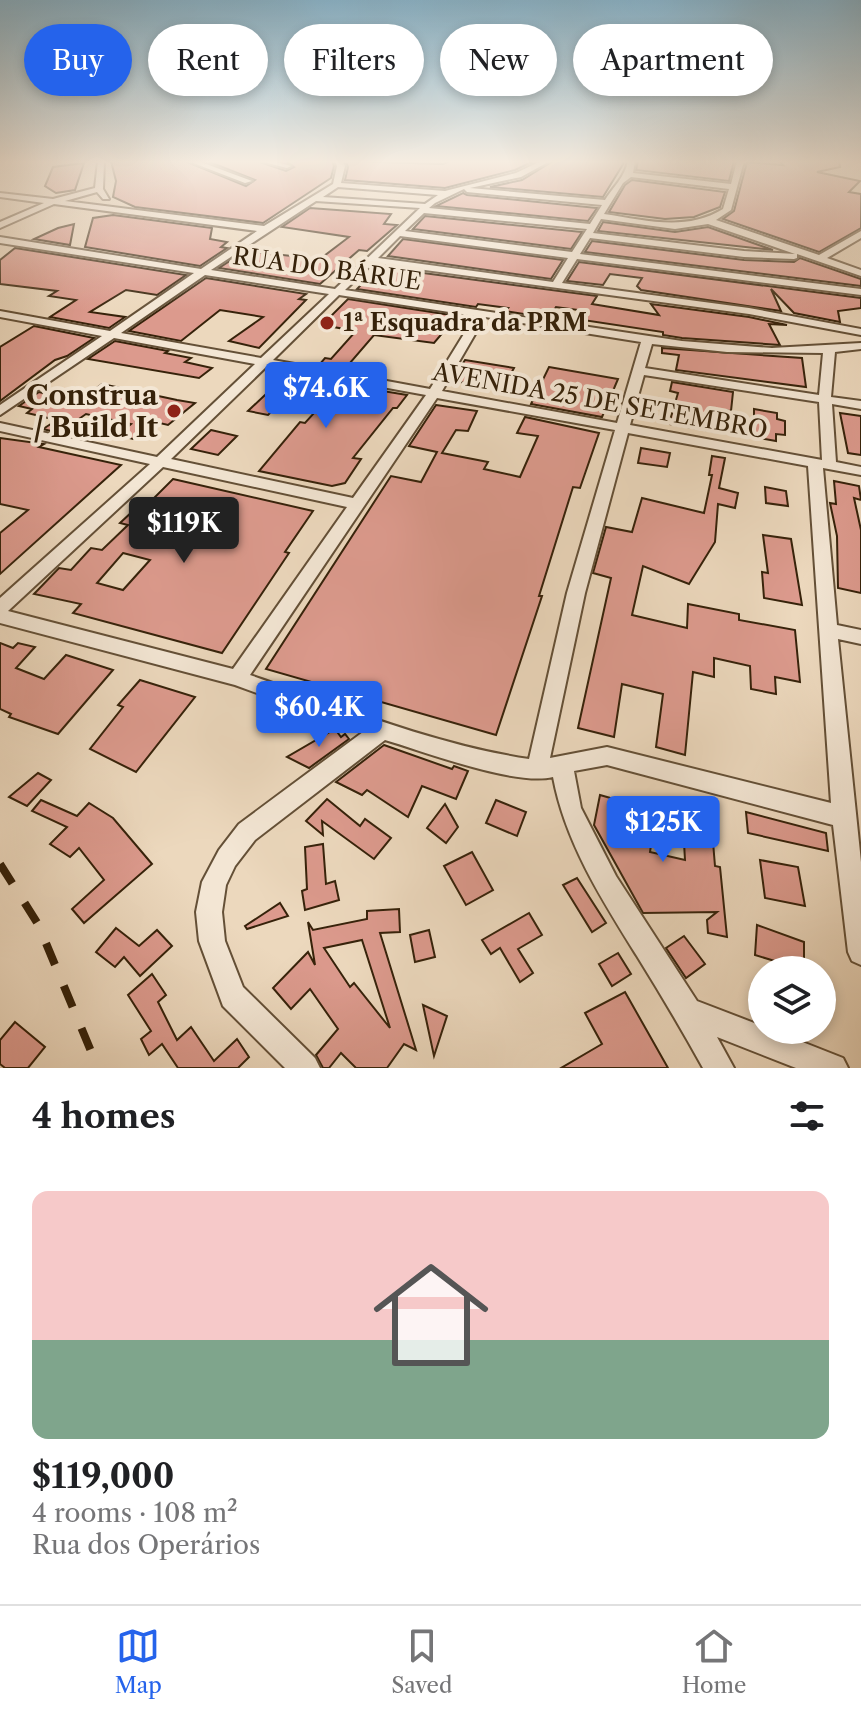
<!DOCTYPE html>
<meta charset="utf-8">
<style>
:root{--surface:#fff;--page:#f2f2f2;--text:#202124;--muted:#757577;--line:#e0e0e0;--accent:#2563eb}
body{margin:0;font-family:"Libre Caslon Text",serif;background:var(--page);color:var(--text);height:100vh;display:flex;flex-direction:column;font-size:30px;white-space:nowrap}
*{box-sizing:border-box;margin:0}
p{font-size:26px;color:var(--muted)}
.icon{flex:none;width:44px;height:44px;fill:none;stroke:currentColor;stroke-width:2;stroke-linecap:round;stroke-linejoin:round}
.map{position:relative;height:1068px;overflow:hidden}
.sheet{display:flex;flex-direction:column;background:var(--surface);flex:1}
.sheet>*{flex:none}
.top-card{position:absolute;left:24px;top:24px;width:814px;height:72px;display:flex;gap:16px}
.tools{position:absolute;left:748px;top:956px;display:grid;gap:16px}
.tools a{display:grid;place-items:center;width:88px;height:88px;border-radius:50%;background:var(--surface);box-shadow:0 4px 12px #0003;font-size:40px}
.price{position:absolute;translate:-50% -68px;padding:0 18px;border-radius:8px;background:var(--accent);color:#fff;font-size:26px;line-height:52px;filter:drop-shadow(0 2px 4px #0008)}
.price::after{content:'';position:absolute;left:50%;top:48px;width:24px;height:18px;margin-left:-12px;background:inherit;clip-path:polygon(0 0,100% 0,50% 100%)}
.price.active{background:#222;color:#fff}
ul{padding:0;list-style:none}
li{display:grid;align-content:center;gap:16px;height:424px;padding:0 32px}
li+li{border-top:2px solid var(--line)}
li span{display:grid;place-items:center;height:248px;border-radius:16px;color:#555}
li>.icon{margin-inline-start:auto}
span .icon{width:144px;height:144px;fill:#fffc;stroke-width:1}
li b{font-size:34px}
h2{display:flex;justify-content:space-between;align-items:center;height:96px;padding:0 32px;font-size:34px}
.chip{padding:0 28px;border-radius:36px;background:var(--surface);box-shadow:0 4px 12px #0003;font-size:28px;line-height:72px}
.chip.active{background:var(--accent);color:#fff}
.menu{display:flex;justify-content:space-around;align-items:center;height:112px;border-top:2px solid var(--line);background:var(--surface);font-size:22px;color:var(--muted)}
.menu a{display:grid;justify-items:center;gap:4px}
.menu .active{color:var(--accent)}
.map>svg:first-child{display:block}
.building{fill:#dc9a8d;stroke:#36220a;stroke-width:2;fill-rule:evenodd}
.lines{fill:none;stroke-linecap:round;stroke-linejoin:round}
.minor-casing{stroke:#645037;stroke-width:4}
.minor{fill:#f3e6d4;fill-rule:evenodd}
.rail{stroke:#36220a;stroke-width:8;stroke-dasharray:23 23;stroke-linecap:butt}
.poi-dot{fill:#8f2418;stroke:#f3e6d4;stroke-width:3}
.labels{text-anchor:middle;stroke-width:8;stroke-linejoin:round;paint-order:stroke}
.far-street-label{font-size:24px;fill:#36220a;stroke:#f3e6d4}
.far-poi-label{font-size:24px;font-weight:bold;fill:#36220a;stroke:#f3e6d4;text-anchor:start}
.poi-label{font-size:28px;font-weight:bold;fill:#36220a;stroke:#f3e6d4;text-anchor:end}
</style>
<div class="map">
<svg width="861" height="1068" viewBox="0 0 861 1068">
<rect width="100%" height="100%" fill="#ecd8bd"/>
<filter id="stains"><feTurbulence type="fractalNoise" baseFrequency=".0025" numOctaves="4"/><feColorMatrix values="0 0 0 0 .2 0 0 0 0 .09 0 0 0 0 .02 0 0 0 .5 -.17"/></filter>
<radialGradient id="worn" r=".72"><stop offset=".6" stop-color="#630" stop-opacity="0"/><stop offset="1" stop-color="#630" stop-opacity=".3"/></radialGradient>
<g class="building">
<polygon points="111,161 185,161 246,186 255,180 207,161 257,161 286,171 294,167 286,161 332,161 334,166 331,178 263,223 135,207 113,197 116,181"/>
<polygon points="346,161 443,164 450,161 534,161 515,170 445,188 345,180 348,167"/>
<polygon points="553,161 625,161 603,197 490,187 522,180"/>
<polygon points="638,161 734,161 729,181 636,170"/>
<polygon points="779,161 839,161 840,167 817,172 860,181 849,192 861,194 861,228 819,252 723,219 734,211 747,162 783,165"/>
<polygon points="84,163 75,190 56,193 45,186 53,167"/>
<polygon points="632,180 725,192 720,207 694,217 665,219 609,212 625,185"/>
<polygon points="463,193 467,195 597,208 588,221 436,206"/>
<polygon points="310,208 391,214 384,224 397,225 367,251 359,250 320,284 219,268 245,251 320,259 349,237 282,227"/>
<polygon points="113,215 212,228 210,239 227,242 221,247 227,248 200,266 85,247 93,218"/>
<polygon points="425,216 582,232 571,249 413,229"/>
<polygon points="603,222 675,232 708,227 773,250 598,231"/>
<polygon points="74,224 70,245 34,239 58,228"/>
<polygon points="403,239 563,260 551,279 388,256"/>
<polygon points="592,241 744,260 794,262 800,258 861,279 861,286 585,252"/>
<polygon points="15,248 186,275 157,295 126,290 90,312 125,317 109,328 50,317 76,300 49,296 57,291 0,284 0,260"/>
<polygon points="579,262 861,298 861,308 838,311 840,322 794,313 771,289 781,311 641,290 637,286 642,278 610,274 603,285 567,281"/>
<polygon points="378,267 597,296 592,304 659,315 651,304 749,317 787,325 769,324 780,345 682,338 663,335 663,332 583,320 586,311 556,307 549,318 505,311 508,308 478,304 476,307 357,289"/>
<polygon points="206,278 306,294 299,299 306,300 259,348 229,341 263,317 220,310 181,341 129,331"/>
<polygon points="348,299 457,316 434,343 374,335 344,370 319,365 325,358 331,359 356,331 322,325"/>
<polygon points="34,326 94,338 67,356 55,360 0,401 0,347"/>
<polygon points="115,341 168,351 165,353 191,358 185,362 212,368 199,378 88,359"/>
<polygon points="662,348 802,358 806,387 676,370 679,355 662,353"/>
<polygon points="465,360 514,368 504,386 469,379 466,383 452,381"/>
<polygon points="549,367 618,379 602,417 531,404"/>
<polygon points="308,377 334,381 331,385 380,395 383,391 407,395 397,408 393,408 353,458 361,459 345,483 332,486 259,471 300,422 305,423 326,400 291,393 268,415 248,411 282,379 305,381"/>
<polygon points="672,382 733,392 731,411 723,410 717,432 669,424 678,393 670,391"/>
<polygon points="102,384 177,400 195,403 168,425 160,423 152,430 146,428 133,439 118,435 131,424 86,414 59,433 43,429 57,420 27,413 32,409 19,406 39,392 59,397 68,391 87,395"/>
<polygon points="436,405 477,411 468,431 456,430 442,453 488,462 484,469 520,477 538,436 517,433 525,417 599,433 580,488 573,487 539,596 542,596 496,735 266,669 391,476 421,482 437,452 409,446"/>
<polygon points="754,409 777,413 777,419 785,421 785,435 776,434 776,441 754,437"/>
<polygon points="840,413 861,416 861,455 848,453"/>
<polygon points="211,430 237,436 218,455 191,449"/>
<polygon points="0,438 44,444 39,447 121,465 0,574 0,533 28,510 0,504"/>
<polygon points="641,448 670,453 667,467 638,463"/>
<polygon points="712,456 725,458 719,488 738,493 735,508 718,504 715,542 689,584 643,566 632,615 687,628 688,604 739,614 739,620 795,630 800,682 775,677 776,694 751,689 750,666 714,658 714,677 693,672 685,755 656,747 663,694 622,684 614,737 578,728 611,578 593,573 606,527 632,532 642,498 704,513 712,475 709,475"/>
<path d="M173,479L313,511L285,552L289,553L222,653L73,613L81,604L34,594L59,568L71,570L91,548L102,550L128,525L120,523L133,511L139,513ZM123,553L150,560L123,590L97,583Z"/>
<polygon points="834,481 859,486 861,500 854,498 861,530 861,593 838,588 837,536 830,503 836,504"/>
<polygon points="765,487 786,491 788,506 766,503"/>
<polygon points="763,535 791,539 802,605 764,598 762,572 768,573"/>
<polygon points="0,643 13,648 18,643 35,647 16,668 44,679 66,655 113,670 58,734 9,717 11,714 0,709"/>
<polygon points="140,680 195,697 136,772 90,749 123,707 118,705"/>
<polygon points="335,729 341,737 345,734 349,739 309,768 287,757"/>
<polygon points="384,745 452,769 454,766 468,771 456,799 422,786 408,817 367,790 362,795 336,782"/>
<polygon points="38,773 51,780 27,806 9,797"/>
<polygon points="600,795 656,811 650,852 685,860 683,825 712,830 715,866 720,867 727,937 708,933 707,920 717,912 643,913 594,825"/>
<polygon points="327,799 360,826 365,819 391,838 374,859 322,821 323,835 306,821"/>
<polygon points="41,800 77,816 89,803 113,818 152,864 84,923 72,909 104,880 79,848 70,857 50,844 67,827 32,811"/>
<polygon points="496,800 526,812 517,836 486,823"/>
<polygon points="445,804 458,827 446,843 427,828"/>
<polygon points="746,812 826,833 828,851 748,833"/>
<polygon points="323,844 326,884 335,881 339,900 305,910 302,891 307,889 305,847"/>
<polygon points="472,852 493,890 466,905 444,866"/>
<polygon points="760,860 798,867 805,906 765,898"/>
<polygon points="577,878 606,923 592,932 563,885"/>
<polygon points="280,903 288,916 247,929 245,926"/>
<path d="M399,909L400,932L380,933L416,1050L404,1044L387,1068H356L341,1053L329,1068H323L316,1055L338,1029L310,989L291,1009L273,988L308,952L315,965L308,922L313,930L367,919V911ZM362,940L390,1028L354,983L350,987L324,948Z"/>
<polygon points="529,913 542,935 518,949 533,973 520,982 500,948 491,954 482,940"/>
<polygon points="757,925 804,942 804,970 755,955"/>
<polygon points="116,928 139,946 157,930 172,946 140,976 124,957 115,967 96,952"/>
<polygon points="429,930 435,957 415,962 410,935"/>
<polygon points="684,936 705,964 686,978 666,948"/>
<polygon points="618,953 631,974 612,986 599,964"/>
<polygon points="152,974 166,995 158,1002 177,1040 191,1027 214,1061 237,1039 249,1057 238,1068 178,1068 162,1044 149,1055 141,1039 151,1031 128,995"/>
<polygon points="625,992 668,1068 561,1068 602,1044 585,1013"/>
<polygon points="423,1005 447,1016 434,1056"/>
<polygon points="15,1022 45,1047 28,1068 5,1068 0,1064 0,1040"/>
</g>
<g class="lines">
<defs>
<g id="minor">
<path d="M98,161H104L103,189L109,199H103L97,192L65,201L264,226L333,184L337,166L335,161H342L345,166L341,183L445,191L516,173L541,161H550L521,177L470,188L605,200C613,187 625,177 628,161H635L633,173L731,184L737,161H744L731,210L716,220L819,255L861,231V238L827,258L861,270V276L797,254V258L794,259L744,257L590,238L580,254L861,289V295L577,259L562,283L749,308L861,329V335L749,314L373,263L345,290L682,341L772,348L861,343V349L835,352L831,397L861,401V409L832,404L836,462L861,467V475L823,468L837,625L861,630V644L838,639L861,862V965L852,961L848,952L833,825L607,765L574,771L581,808L616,876L697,1001L762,1026V1030H772L843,1058L848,1068H796L717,1037L734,1068H703C682,1030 660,993 637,956C602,900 565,842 553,777C514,786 426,752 385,740L255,840L235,866L226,885L222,912L225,941L243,987L315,1058L320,1068H285L223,1006L199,941L196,912L202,882L219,850L239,824L363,732L235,685L0,623V598L150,464L0,431V423L157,457L255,364L114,338L0,415V405L102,336L0,317V311L110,331L194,273L0,243V237L201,269L257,231L54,204L0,228V222L44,203L0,197V193L53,199L95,188ZM631,177L729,189L723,209C685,232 646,220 604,214L623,183ZM338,187L438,195L425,204L323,197ZM464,189L467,192L602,205L590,224L429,208L435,203ZM316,201L420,208L335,289L211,270ZM424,213L587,229L572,252L405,231ZM601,219L675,229L708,224L795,254L744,251L593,233ZM400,236L568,258L553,282L378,258ZM205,275L329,294L261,358L121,333ZM339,295L475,316L430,389L273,360ZM485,317L641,342L617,423L442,391ZM652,344L727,352L823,353L819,395L645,368ZM267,366L426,395L353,498L171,459ZM644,375L819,402L822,460L630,425ZM437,398L615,430L567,593L529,759C436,745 339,706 250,675ZM628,433L808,466L831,803L607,747L550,758L585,593ZM163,467L347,507L233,669L8,611Z"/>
<polygon points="188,161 198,161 252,181 245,183"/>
<polygon points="260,161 274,161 291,166 287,168"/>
</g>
</defs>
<use href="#minor" class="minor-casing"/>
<use href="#minor" class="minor"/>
<polyline class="rail" points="0,864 38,924 98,1068"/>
</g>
<linearGradient id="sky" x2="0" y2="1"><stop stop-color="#89b7d0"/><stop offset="0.52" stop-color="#f6ede1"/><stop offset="1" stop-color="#f6ede1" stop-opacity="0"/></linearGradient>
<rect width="861" height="311" fill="url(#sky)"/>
<g class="poi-dot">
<circle cx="327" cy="323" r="8"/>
<circle cx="174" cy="411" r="8"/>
</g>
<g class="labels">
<g class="far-street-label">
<text transform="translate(327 269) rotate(8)" y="8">RUA DO BÁRUE</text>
<text transform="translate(600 401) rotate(10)" y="8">AVENIDA 25 DE SETEMBRO</text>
</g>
<g class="far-poi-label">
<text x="343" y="331">1ª Esquadra da PRM</text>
</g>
<g class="poi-label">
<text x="158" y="405">Construa<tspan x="158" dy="32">/ Build It</tspan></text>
</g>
</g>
<rect width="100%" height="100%" filter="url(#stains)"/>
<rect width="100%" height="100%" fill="url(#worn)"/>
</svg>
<div class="tools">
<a><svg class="icon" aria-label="layers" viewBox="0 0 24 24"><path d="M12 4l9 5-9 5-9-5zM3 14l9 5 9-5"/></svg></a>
</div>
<b class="price" style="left:326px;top:430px">$74.6K</b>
<b class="price active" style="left:184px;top:565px">$119K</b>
<b class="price" style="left:319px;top:749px">$60.4K</b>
<b class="price" style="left:663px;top:864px">$125K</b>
<div class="top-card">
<a class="chip active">Buy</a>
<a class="chip">Rent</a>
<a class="chip">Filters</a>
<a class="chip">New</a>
<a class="chip">Apartment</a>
</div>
</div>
<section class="sheet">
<h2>4 homes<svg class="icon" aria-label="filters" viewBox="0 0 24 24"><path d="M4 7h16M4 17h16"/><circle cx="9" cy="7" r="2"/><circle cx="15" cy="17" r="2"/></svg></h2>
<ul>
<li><span style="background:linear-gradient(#f6c9c9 60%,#7fa58c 0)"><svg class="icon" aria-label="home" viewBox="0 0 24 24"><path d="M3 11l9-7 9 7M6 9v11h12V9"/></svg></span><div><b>$119,000</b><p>4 rooms · 108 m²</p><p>Rua dos Operários</p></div></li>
</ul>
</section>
<nav class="menu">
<a class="active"><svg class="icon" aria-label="map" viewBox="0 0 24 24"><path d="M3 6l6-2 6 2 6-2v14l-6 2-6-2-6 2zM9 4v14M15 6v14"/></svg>Map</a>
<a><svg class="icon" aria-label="saved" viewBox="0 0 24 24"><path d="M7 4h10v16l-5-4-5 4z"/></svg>Saved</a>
<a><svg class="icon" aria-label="home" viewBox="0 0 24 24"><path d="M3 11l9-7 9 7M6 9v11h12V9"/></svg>Home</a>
</nav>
